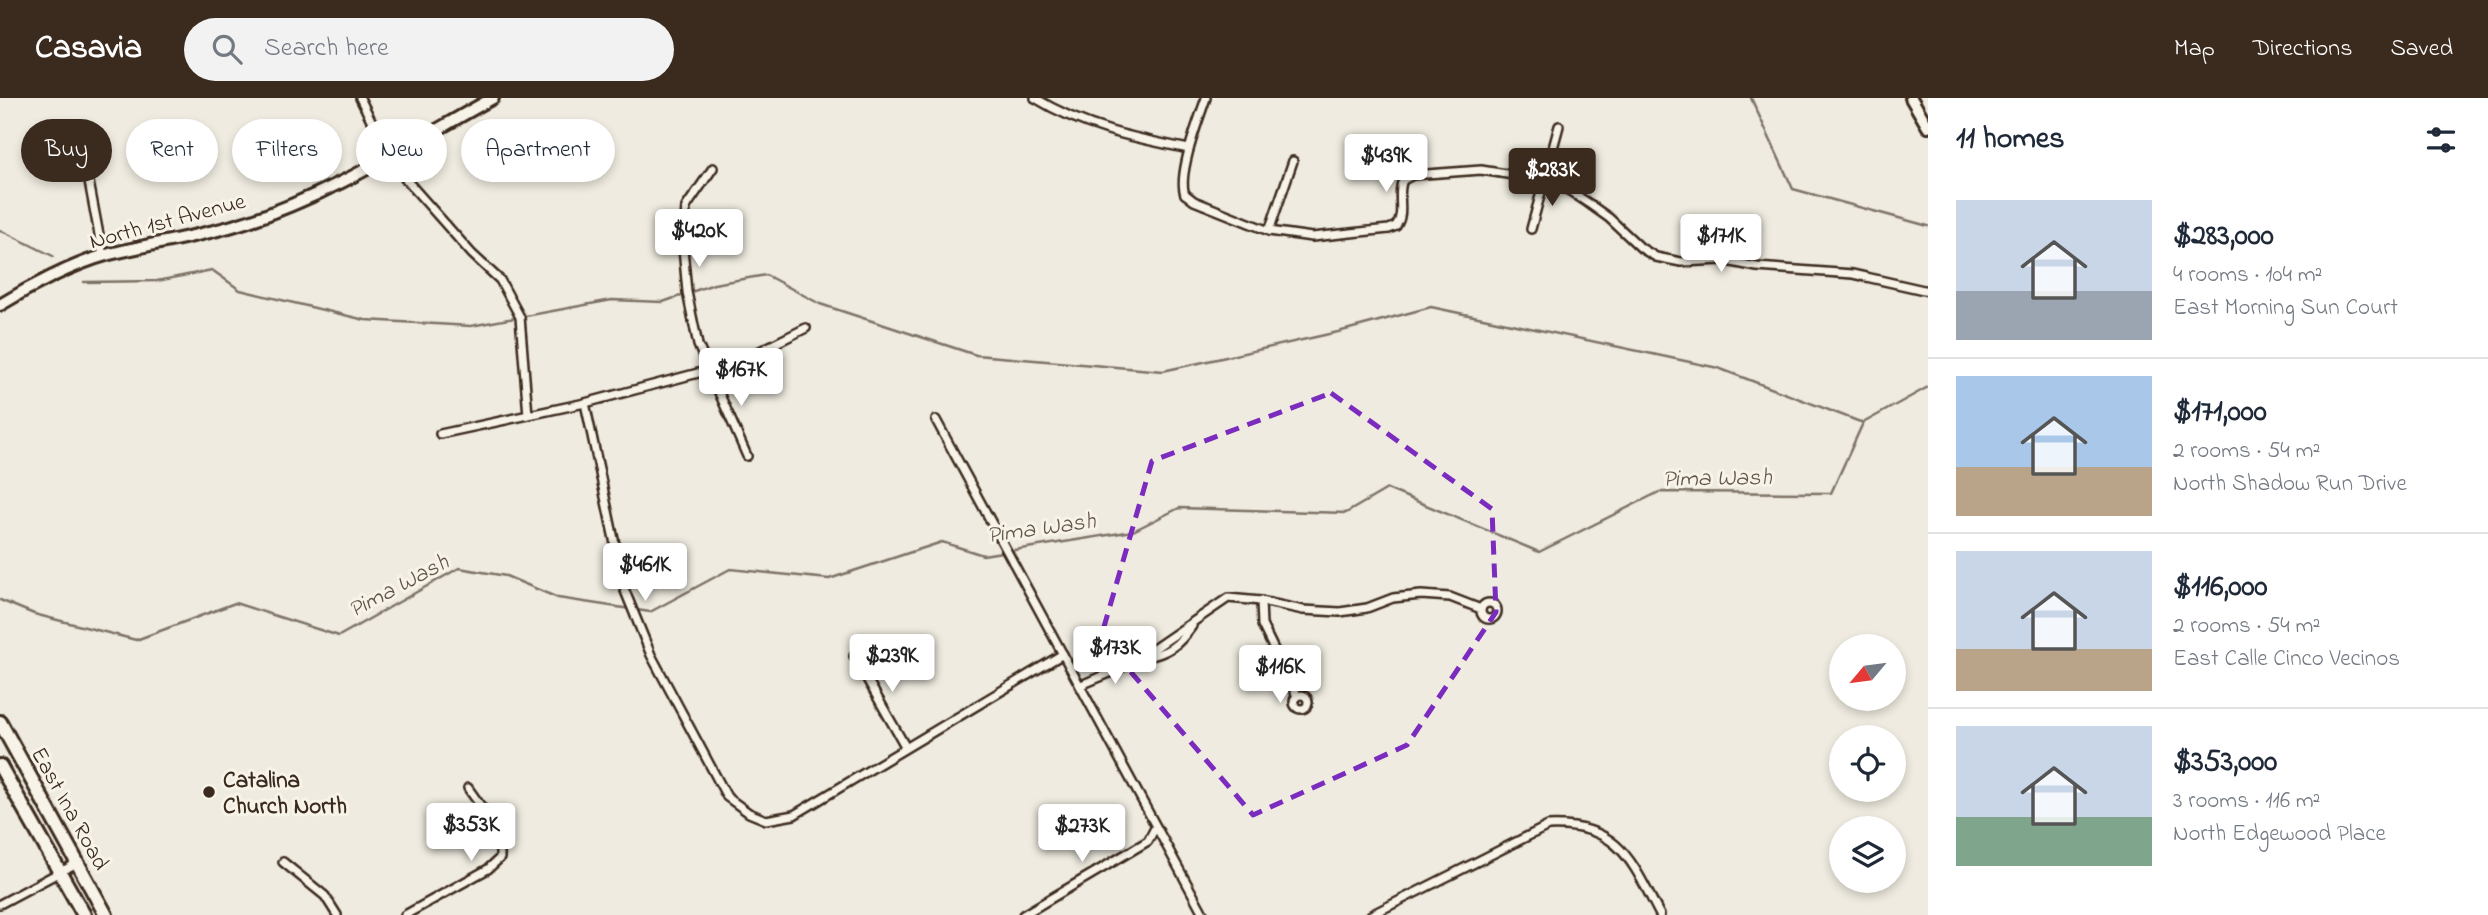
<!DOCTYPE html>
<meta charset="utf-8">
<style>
:root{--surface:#fff;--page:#f2f2f3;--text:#1f2937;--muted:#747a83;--line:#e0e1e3;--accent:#3b2a1e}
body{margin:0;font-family:"Indie Flower",sans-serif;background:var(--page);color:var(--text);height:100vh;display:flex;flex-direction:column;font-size:26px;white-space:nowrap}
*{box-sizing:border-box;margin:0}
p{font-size:23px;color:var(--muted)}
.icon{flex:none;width:38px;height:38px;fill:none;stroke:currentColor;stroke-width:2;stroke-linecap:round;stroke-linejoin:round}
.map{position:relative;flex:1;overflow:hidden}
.sheet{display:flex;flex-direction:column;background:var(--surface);width:560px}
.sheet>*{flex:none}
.banner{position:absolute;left:21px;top:21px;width:665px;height:63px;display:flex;gap:14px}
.needle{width:46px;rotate:241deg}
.buttons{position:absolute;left:1829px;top:536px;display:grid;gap:14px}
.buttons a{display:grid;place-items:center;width:77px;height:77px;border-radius:50%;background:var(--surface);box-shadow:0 4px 10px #0003;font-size:35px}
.price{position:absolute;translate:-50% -60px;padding:0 16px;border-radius:7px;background:#fff;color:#222;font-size:23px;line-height:46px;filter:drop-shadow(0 2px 4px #0008)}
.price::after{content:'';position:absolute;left:50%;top:42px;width:21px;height:16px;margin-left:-10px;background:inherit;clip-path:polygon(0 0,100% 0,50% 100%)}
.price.current{background:var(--accent);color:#fff}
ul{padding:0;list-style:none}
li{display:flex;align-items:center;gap:21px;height:175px;padding:0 28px}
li+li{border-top:2px solid var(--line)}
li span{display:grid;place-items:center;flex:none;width:196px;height:140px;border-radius:0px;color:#555}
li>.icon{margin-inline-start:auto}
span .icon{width:84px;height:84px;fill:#fffc;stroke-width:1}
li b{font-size:30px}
h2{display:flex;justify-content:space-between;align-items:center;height:84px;padding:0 28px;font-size:30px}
.pill{padding:0 24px;border-radius:32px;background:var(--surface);box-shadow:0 4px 10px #0003;font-size:24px;line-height:63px}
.pill.current{background:var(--accent);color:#fff}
header{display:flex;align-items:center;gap:42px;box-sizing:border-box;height:98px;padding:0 35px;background:var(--accent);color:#fff}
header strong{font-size:33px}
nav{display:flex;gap:38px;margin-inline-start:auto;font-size:24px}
.search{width:490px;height:63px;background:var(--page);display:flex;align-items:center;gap:18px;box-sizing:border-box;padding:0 24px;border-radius:38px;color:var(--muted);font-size:26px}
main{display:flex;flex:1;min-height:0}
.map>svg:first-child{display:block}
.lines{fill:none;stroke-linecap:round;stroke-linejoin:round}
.stream{stroke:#7e7266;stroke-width:2.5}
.street-casing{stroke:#3b2a1e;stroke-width:12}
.secondary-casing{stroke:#3b2a1e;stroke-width:16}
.primary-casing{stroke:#3b2a1e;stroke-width:18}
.street{stroke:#f7f3e8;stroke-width:7}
.secondary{stroke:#f7f3e8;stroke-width:10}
.primary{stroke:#f7f3e8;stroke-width:12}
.marked{fill:none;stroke:#7b2cbf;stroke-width:5;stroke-dasharray:14 9;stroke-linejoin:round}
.poi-dot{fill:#3b2a1e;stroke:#f7f3e8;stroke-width:2.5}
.labels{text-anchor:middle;stroke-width:6;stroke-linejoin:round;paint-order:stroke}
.street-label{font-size:23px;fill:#3b2a1e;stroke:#f7f3e8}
.poi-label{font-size:23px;font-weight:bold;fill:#3b2a1e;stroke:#f7f3e8;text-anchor:start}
.water-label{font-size:24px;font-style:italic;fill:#625448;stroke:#f7f3e8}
</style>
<header>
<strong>Casavia</strong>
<div class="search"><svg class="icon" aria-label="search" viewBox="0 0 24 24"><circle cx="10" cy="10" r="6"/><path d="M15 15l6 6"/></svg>Search here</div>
<nav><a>Map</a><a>Directions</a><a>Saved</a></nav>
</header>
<main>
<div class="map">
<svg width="1928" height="817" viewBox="0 0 1928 817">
<rect width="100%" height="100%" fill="#efebe0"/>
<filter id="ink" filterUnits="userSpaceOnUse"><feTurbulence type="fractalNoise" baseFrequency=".0143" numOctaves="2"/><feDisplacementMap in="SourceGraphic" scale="14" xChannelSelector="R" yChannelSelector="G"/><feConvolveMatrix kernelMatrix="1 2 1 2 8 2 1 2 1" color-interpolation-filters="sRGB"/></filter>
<g filter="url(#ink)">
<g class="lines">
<g class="stream">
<polyline points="1751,0 1793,91 1928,128"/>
<polyline points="0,132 53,158"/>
<polyline points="84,184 157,183 212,172 240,192 365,222 471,228 612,202 663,204 714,186 766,177 820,206 976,257 1163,273 1338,234 1431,209 1718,270 1863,325"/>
<polyline points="0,502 34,516 136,542 235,505 339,538 459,470 506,478 558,500 650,514 730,471 829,481 942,444 983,457 1133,433 1179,410 1346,415 1387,391 1539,454 1659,394 1831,395 1863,325 1928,289"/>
</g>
<defs>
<g id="street">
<polyline points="360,0 394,68 472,156 500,182 520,219 528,317"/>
<path d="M1035,0C1084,30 1134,40 1189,51"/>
<polyline points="713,70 686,109 683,150 687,194 698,247 747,358"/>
<polyline points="87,73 103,158"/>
<polyline points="1403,82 1413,77 1481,72 1545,82 1570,93 1588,105 1609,120 1641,150 1656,159 1681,164 1722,162 1757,169 1853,176 1928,193"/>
<polyline points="1185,96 1194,103 1269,133 1312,139 1389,131 1396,128"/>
<path d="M1185,96C1177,77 1199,21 1206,0"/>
<path d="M1396,128C1406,115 1396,96 1403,82"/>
<polyline points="1531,131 1559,28"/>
<polyline points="1269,133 1293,63"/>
<polyline points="585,305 625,493 651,557 727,699 749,715 766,722 794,717 1063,556"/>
<polyline points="936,322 1204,817"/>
<polyline points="440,336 585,305 736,265 806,230"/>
<polyline points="1261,503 1262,527 1297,598"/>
<circle cx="1489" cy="513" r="8"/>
<polyline points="854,558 905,648"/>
<path d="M1143,560C1168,555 1178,548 1192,528"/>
<polyline points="1081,587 1117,572 1152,552 1228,500 1261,503 1303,512 1340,514 1367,510 1393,500 1421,497 1450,499 1481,511"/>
<circle cx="1301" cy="604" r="7"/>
<polyline points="283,764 325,798 337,817"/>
<polyline points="0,806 77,765"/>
<path d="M405,817L488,771L500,760C502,732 483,712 468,690"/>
<polyline points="1023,817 1148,743 1155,730"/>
<path d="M1371,817L1548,728C1619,725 1631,762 1660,817"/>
</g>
<g id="secondary">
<polyline points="1911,0 1928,29"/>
<path d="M0,207C29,189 73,166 106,157C149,146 193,140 236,127C327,100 410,46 493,0"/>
</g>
<g id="primary">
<polyline points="0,624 106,817"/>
<polyline points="0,668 84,817"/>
</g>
</defs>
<use href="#street" class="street-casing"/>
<use href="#secondary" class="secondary-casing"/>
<use href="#primary" class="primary-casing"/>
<use href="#street" class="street"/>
<use href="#secondary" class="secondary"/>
<use href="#primary" class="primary"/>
</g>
</g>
<path class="marked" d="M1331,295L1492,411L1496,514L1407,647L1253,717L1101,539L1152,363Z"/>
<circle class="poi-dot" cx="209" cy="694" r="7"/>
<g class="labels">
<g class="street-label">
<text transform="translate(167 122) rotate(-15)" y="8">North 1st Avenue</text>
<text transform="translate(71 710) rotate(61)" y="8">East Ina Road</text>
</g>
<g class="poi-label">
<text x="223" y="689">Catalina<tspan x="223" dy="26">Church North</tspan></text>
</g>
<g class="water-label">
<text transform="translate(1717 379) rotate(-1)" y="8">Pima Wash</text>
<text transform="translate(1041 429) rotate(-8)" y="8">Pima Wash</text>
<text transform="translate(398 487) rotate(-28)" y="8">Pima Wash</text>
</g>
</g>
</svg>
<div class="buttons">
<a><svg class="needle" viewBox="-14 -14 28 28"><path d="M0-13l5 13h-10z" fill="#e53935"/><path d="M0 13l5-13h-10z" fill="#747a83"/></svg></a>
<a><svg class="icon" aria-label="locate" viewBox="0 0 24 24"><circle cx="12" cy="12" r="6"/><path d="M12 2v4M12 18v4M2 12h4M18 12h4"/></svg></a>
<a><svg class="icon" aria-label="layers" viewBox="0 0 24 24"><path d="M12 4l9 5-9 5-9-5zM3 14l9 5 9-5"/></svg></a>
</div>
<b class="price" style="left:1386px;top:96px">$439K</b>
<b class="price current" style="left:1552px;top:110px">$283K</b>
<b class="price" style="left:699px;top:171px">$420K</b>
<b class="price" style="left:1721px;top:176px">$171K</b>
<b class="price" style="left:741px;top:310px">$167K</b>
<b class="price" style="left:645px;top:505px">$461K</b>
<b class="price" style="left:1115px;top:588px">$173K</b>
<b class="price" style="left:892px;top:596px">$239K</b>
<b class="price" style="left:1280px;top:607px">$116K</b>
<b class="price" style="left:471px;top:765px">$353K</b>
<b class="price" style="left:1082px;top:766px">$273K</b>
<div class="banner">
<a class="pill current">Buy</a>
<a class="pill">Rent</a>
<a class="pill">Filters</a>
<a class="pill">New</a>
<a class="pill">Apartment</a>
</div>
</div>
<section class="sheet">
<h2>11 homes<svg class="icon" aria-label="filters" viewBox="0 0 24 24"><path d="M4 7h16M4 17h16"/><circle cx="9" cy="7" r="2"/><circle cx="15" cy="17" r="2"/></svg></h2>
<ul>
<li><span style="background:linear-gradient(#c9d6e8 65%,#9aa5b1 0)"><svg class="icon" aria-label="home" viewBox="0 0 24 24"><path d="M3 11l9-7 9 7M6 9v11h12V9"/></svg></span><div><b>$283,000</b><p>4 rooms · 104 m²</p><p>East Morning Sun Court</p></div></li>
<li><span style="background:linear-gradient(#a9c7e8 65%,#b9a48a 0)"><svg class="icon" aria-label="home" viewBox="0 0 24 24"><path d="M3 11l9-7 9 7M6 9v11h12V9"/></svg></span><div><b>$171,000</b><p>2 rooms · 54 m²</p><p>North Shadow Run Drive</p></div></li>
<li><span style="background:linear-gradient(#c9d6e8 70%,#b9a48a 0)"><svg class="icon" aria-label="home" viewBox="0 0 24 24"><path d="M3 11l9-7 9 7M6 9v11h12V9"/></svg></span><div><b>$116,000</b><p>2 rooms · 54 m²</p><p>East Calle Cinco Vecinos</p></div></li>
<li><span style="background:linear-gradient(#c9d6e8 65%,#7fa58c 0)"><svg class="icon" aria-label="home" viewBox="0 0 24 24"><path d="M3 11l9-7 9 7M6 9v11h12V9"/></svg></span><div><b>$353,000</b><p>3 rooms · 116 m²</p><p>North Edgewood Place</p></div></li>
</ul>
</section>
</main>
